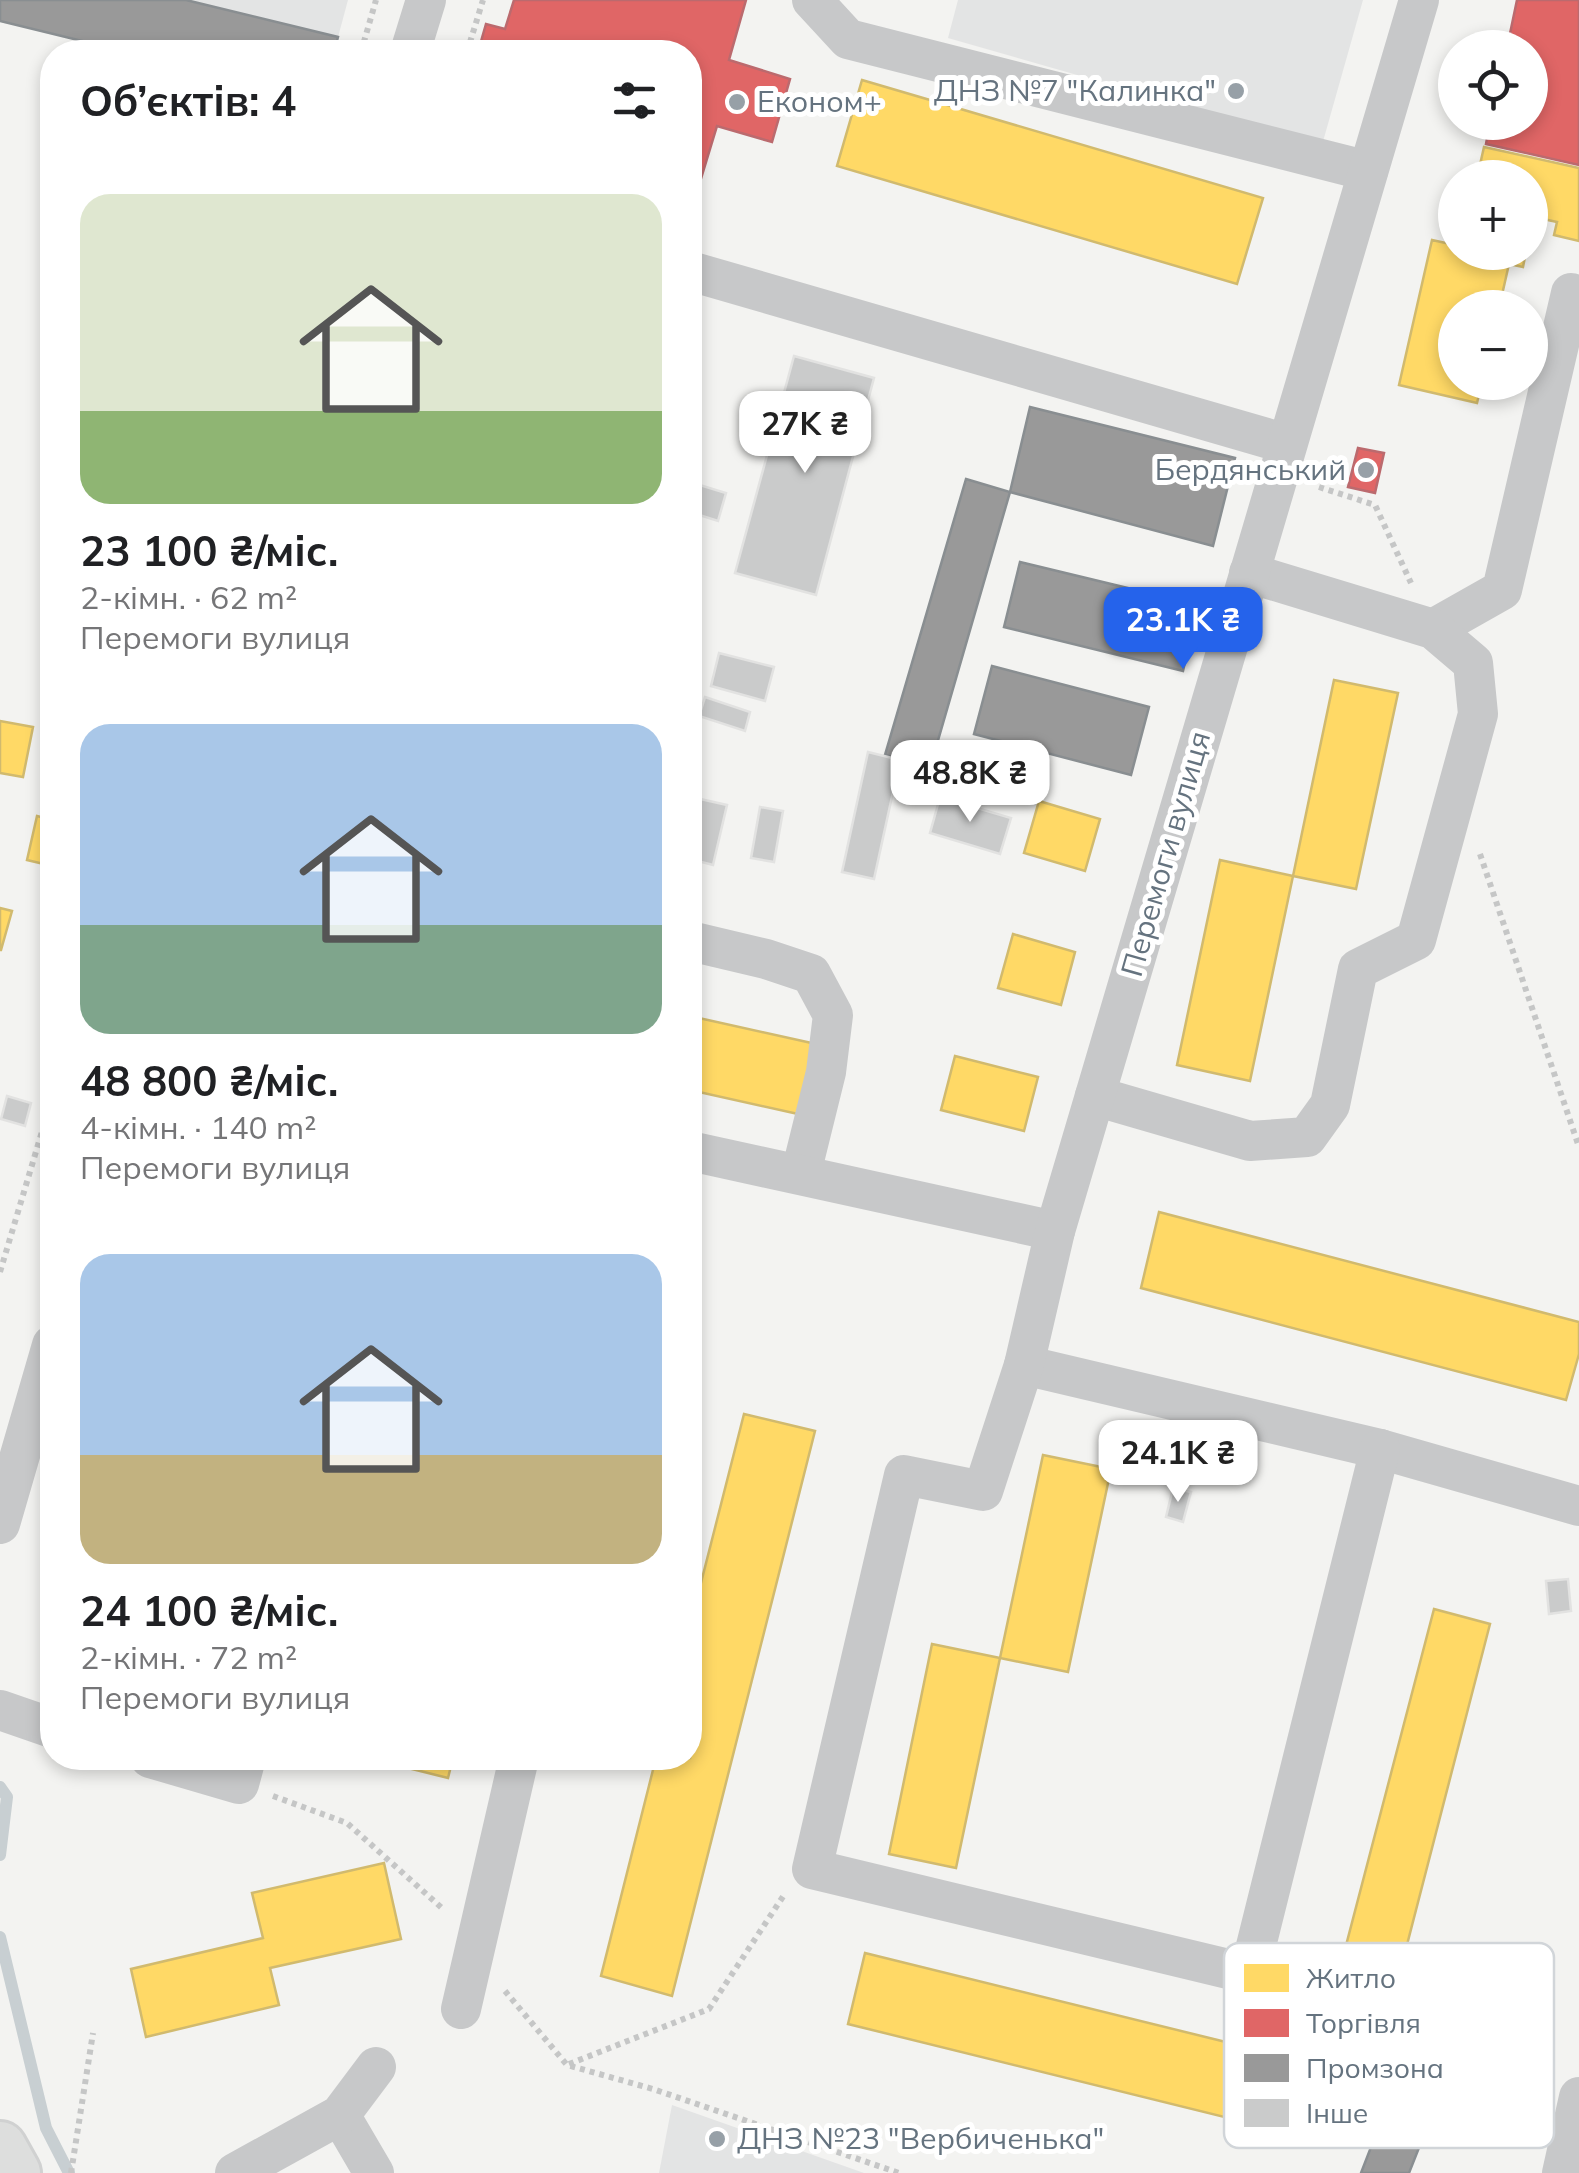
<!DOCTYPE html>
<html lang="uk">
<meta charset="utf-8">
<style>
:root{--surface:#fff;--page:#f2f2f2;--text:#202124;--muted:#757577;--accent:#2563eb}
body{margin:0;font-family:Mulish,sans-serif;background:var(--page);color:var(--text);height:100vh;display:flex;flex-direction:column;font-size:38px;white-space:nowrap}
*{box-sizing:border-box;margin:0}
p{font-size:32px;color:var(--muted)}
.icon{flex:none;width:55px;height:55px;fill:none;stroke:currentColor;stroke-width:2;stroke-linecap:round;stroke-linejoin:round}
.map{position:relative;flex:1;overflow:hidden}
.sheet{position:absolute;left:40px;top:40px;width:662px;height:1730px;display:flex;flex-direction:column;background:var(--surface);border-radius:40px;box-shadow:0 5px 15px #0003}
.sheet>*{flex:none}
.controls{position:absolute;left:1438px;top:30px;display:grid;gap:20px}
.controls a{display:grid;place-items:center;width:110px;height:110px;border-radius:50%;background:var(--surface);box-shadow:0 5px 15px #0003;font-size:50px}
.price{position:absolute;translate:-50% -85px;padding:0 22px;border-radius:20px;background:#fff;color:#222;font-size:32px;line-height:65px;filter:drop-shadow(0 2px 5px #0008)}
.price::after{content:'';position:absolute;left:50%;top:60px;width:30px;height:22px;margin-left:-15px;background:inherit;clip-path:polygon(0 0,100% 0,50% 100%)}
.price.selected{background:var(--accent);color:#fff}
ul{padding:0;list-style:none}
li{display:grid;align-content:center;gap:20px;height:530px;padding:0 40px}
li span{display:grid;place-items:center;height:310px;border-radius:30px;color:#555}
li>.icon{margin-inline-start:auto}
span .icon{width:180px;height:180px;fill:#fffc;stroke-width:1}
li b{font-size:42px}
h2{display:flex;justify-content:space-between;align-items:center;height:120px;padding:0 40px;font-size:42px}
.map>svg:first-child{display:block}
.built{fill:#e3e4e4}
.homes{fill:#ffd966;stroke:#d1ba6e;stroke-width:2.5}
.shops{fill:#e06666;stroke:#bb6a6e;stroke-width:2.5}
.industry{fill:#999;stroke:#898e91;stroke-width:2.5}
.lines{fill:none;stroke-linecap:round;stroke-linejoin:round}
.stream{stroke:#c8cfd2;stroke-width:12}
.building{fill:#cacbcb;stroke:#e2e2e1;stroke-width:2.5}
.major-casing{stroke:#d0d1d1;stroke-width:58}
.path{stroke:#c5c6c6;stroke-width:6;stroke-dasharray:5 5;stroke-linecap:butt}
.minor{stroke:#c7c8c9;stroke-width:40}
.major{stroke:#dddedd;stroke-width:52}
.poi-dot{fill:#97a0a7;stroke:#fff;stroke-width:4}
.labels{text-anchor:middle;stroke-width:10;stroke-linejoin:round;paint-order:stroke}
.poi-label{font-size:30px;fill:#65737f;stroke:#fff;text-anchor:end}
.street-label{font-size:30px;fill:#65737f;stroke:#fff}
.key{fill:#fff;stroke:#d1d5d9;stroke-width:2.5}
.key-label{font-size:28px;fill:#65737f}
</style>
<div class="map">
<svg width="1579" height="2173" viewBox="0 0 1579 2173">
<rect width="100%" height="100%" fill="#f3f3f1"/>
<g class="built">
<polygon points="0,0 348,0 334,52 127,52 0,21"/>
<polygon points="958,0 1363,0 1322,145 948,38"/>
<polygon points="672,2105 864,2173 659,2173"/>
</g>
<g class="homes">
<polygon points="862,80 1263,198 1237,284 837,166"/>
<polygon points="1484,147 1579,168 1579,241 1554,235 1557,222 1534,217 1530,235 1530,178 1477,178"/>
<polygon points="1432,240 1455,245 1455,252 1526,252 1523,267 1509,264 1499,308 1455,308 1455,382 1482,382 1477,403 1399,385"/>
<polygon points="1334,680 1398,693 1356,889 1293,876"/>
<polygon points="0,721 33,727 23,777 0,773"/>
<polygon points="1039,801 1100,819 1085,871 1024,853"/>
<polygon points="37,816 52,820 52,866 27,860"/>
<polygon points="1220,860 1293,876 1250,1081 1177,1065"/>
<polygon points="0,908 12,911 1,950 0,950"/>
<polygon points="1013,934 1075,952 1061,1005 998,988"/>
<polygon points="690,1016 816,1044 798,1114 690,1090"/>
<polygon points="955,1056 1038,1077 1024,1131 941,1110"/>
<polygon points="1159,1212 1579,1322 1579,1354 1566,1400 1141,1288"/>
<polygon points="744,1414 815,1431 672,1996 601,1976 656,1758 690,1758 690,1626"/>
<polygon points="1043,1455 1111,1469 1068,1672 1000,1658"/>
<polygon points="1434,1609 1490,1624 1372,2080 1315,2064"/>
<polygon points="932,1644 1000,1658 956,1868 889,1854"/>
<polygon points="381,1758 453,1758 448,1778 380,1761"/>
<polygon points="384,1863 401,1939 270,1968 279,2005 146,2037 131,1969 263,1938 252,1893"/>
<polygon points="865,1953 1315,2064 1297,2135 848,2024"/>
</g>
<g class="shops">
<polygon points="514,0 746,0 729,60 790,79 772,142 717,126 693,205 690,204 690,52 478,52 486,24 505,29"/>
<polygon points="1517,0 1579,0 1579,165 1486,144 1490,122 1530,122 1530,48 1507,48"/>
<polygon points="1358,448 1384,453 1375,493 1348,487"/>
</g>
<g class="industry">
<polygon points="0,0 186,0 338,37 334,52 127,52 0,21"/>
<polygon points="1030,407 1235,458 1213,546 1010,492"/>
<polygon points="966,479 1010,492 930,768 885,755"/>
<polygon points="1020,562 1198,605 1183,671 1004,627"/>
<polygon points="992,666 1149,707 1131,775 974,734"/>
<polygon points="1397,2080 1439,2097 1409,2173 1361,2173"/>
</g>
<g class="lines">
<g class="stream">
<polyline points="0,1787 7,1797 0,1855"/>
<polyline points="0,1937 46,2128 69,2173"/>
</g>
</g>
<g class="building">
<polygon points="794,356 874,378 816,595 735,573"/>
<polygon points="690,482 726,493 718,521 690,512"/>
<polygon points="719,653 774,667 765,701 711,686"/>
<polygon points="705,697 750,712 745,731 699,716"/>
<polygon points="868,752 900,760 874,879 842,872"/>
<polygon points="940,797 1011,818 1000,854 930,833"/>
<polygon points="696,798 727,805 713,865 690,859 690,822"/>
<polygon points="760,807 783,811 774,862 751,858"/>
<polygon points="7,1096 31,1103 25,1126 1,1119"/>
<polygon points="1173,1488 1191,1492 1183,1522 1166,1517"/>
<polygon points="1568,1579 1571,1611 1549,1614 1546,1581"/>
</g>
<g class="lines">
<defs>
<polyline id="major" points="0,2148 14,2173"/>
</defs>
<use href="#major" class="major-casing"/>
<g class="path">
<polyline points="361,52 376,0"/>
<polyline points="467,52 483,0"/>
<polyline points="1319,487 1375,505 1411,583"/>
<polyline points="1480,854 1579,1147"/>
<polyline points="0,1272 52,1098"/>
<polyline points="273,1796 347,1823 443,1909"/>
<polyline points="505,1991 567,2065 653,2089 899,2173"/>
<polyline points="569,2064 709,2009 784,1895"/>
<polyline points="71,2173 93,2033"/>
</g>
<g class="minor">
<polyline points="812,0 848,39 1368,171"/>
<polyline points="410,52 426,0"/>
<polyline points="690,271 1287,444"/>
<polyline points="1433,629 1502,590 1571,293 1579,295"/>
<polyline points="690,941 766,959 811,974 833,1015 826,1072 801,1173"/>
<polyline points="1095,1096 1250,1141 1307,1137 1330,1105 1358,969 1416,940 1478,714 1473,663 1433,629 1249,573"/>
<polyline points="690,1151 1055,1231"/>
<polyline points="1024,1365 1380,1449 1579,1506"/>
<polyline points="1380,1449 1249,1974 812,1869 904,1475 983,1491 1024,1365 1055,1231 1419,0"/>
<polyline points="0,1524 52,1345"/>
<polyline points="0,1710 52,1728"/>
<polyline points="150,1758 239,1784 246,1758"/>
<polyline points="461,2009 519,1758"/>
<polyline points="340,2115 374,2173"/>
<polyline points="235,2173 340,2115 376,2067"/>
<polyline points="1562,2173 1579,2097"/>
</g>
<use href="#major" class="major"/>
</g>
<g class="poi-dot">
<circle cx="1236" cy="91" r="10"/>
<circle cx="737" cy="102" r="10"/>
<circle cx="1366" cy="470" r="10"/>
<circle cx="717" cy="2139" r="10"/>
</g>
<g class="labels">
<g class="poi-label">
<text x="1216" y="101">ДНЗ №7 "Калинка"</text>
<text x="757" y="112" text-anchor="start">Економ+</text>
<text x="1346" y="480">Бердянський</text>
<text x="737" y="2149" text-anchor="start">ДНЗ №23 "Вербиченька"</text>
</g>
<g class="street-label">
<text transform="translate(1166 854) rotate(-74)" y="10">Перемоги вулиця</text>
</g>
</g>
<rect x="1224" y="1943" width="330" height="205" rx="15" class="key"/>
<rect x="1244" y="1964" width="45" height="28" fill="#ffd966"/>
<rect x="1244" y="2009" width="45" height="28" fill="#e06666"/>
<rect x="1244" y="2054" width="45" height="28" fill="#999"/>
<rect x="1244" y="2099" width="45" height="28" fill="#cacbcb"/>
<g class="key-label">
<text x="1306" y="1988">Житло</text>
<text x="1306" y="2033">Торгівля</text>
<text x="1306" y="2078">Промзона</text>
<text x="1306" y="2123">Інше</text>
</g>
</svg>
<div class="controls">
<a><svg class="icon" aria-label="locate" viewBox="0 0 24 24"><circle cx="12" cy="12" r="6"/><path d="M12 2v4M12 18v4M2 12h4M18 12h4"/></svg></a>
<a>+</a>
<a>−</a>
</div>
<b class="price" style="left:805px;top:476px">27K ₴</b>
<b class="price selected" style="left:1183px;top:672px">23.1K ₴</b>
<b class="price" style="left:970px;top:825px">48.8K ₴</b>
<b class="price" style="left:1178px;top:1505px">24.1K ₴</b>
<section class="sheet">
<h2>Об’єктів: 4<svg class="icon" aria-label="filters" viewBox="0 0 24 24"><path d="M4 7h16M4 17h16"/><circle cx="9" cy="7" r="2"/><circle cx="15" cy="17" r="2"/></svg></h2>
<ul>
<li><span style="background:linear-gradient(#dfe7d0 70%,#8fb573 0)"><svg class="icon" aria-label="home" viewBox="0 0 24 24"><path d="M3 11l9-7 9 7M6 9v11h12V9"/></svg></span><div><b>23 100 ₴/міс.</b><p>2-кімн. · 62 m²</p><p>Перемоги вулиця</p></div></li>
<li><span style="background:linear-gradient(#a9c7e8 65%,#7fa58c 0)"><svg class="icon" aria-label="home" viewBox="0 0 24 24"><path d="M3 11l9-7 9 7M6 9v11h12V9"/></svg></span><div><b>48 800 ₴/міс.</b><p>4-кімн. · 140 m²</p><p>Перемоги вулиця</p></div></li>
<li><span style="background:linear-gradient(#a9c7e8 65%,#c2b280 0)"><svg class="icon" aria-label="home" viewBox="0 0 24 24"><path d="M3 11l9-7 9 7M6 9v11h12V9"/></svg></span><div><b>24 100 ₴/міс.</b><p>2-кімн. · 72 m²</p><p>Перемоги вулиця</p></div></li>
</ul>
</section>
</div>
